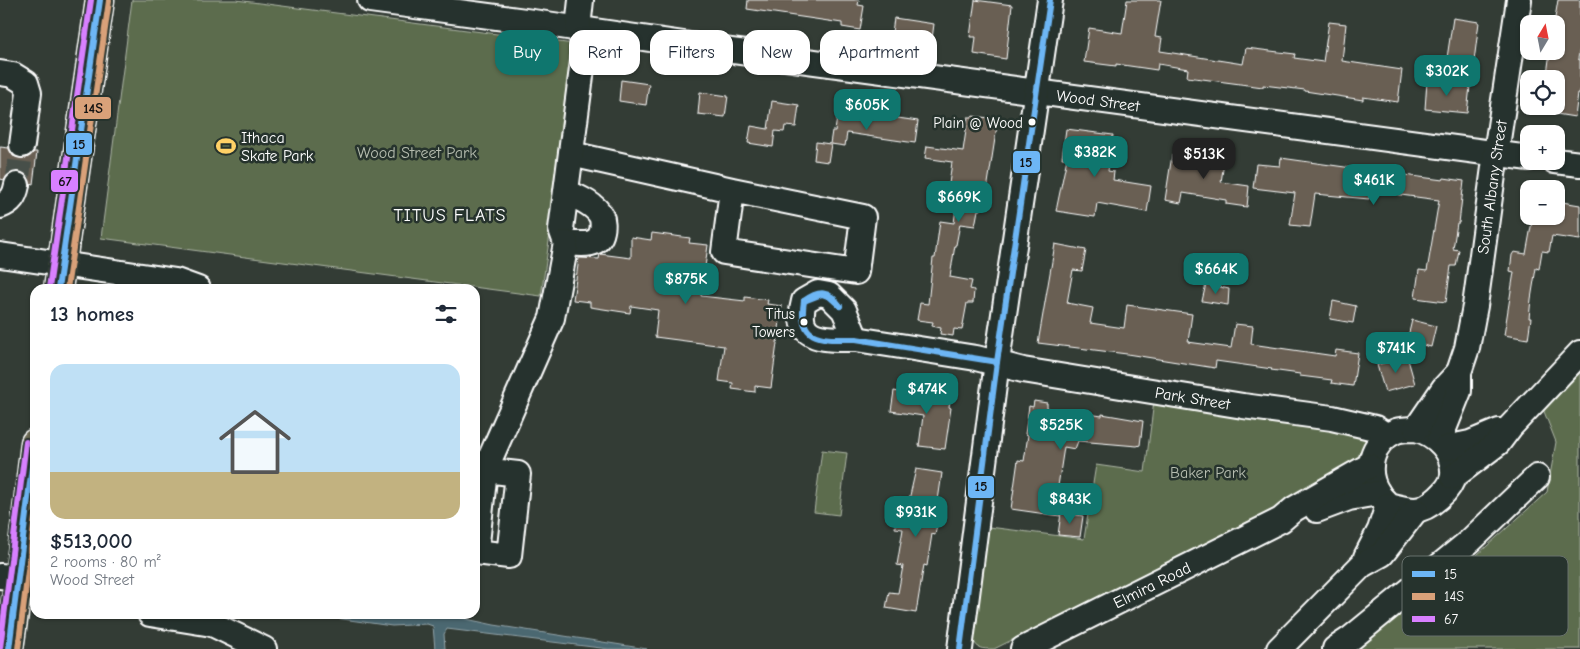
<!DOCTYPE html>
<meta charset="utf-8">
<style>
:root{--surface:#fff;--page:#f2f2f3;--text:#1f2937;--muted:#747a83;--line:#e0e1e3;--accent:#0f766e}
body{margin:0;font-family:"Comic Neue",sans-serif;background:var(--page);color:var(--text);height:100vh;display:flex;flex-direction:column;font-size:19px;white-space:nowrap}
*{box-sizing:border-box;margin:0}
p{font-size:16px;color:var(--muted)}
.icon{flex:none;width:28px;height:28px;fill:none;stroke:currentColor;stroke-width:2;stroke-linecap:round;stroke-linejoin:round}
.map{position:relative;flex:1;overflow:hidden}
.side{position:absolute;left:30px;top:284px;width:450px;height:335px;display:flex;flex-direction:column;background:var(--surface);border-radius:15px;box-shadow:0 1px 4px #0004}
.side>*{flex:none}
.top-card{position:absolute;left:495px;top:30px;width:475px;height:45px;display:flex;gap:10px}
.needle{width:32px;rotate:10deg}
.controls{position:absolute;left:1520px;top:15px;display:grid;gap:10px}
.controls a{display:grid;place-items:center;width:45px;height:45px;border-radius:10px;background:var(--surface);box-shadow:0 1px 4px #0004;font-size:25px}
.price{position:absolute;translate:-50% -42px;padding:0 11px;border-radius:10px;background:var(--accent);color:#fff;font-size:16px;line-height:32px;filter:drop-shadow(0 1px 2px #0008)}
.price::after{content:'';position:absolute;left:50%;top:30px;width:15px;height:11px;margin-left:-8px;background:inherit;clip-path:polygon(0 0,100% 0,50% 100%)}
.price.selected{background:#222;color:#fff}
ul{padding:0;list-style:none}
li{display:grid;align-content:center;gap:10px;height:265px;padding:0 20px}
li+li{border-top:1px solid var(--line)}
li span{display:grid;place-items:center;height:155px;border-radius:15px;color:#555}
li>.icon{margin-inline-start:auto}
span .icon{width:90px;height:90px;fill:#fffc;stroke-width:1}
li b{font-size:21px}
h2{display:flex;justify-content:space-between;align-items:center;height:60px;padding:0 20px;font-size:21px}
.tag{padding:0 18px;border-radius:15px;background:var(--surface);box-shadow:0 1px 4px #0004;font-size:18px;line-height:45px}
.tag.selected{background:var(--accent);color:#fff}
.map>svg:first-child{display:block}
.green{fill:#5c6c4e;stroke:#aeb6a6}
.water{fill:#4b6871;stroke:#93a4aa}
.building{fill:#695f53;stroke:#fff}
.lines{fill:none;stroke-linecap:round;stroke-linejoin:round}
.minor-tunnel{stroke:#475049;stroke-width:24;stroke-dasharray:24 12;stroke-linecap:butt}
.minor-casing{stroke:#fff;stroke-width:28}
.highway-casing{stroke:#fff;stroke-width:31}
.minor{stroke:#26332d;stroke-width:24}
.highway{stroke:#706e59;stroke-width:28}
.bus-1-casing{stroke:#26332d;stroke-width:10}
.bus-2-casing{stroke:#26332d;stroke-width:10}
.bus-3-casing{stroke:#26332d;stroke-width:10}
.bus-1{stroke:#6db6f5;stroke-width:6}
.bus-2{stroke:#d9a179;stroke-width:6}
.bus-3{stroke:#d880ff;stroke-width:6}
.bus-dot{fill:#fff;stroke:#26332d;stroke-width:2}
.labels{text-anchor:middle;stroke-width:5;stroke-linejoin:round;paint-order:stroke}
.bus-label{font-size:15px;fill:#fff;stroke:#26332d;text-anchor:end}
.street-label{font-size:16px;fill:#fff;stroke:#26332d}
.poi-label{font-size:16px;fill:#fff;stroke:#26332d;text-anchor:start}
.park-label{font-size:16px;fill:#b6bdaf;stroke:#26332d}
.neighbourhood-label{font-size:18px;letter-spacing:1px;fill:#fff;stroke:#26332d}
.key{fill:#26332d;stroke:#67706c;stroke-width:1}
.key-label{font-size:14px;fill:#fff}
.line-badge{stroke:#26332d;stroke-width:2}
.pale-badge-label{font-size:14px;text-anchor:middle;font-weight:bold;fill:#111}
</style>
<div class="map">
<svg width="1580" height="649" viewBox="0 0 1580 649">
<rect width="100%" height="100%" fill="#333c35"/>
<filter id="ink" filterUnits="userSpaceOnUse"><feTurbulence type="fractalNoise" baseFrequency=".02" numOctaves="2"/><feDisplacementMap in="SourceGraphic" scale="10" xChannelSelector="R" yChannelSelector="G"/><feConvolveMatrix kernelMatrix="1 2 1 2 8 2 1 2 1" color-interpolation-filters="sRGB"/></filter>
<g filter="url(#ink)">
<g class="green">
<polygon points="132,0 236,0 574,44 576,55 541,296 101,238"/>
<polygon points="1580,369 1580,649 1353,649 1457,573 1547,492 1556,442 1543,409"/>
<path d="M1154,401L1337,427L1374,439L1353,469L994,649C981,649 977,649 973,639L989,527L1084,539L1096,465L1145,472Z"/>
<polygon points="822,450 847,453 839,515 814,512"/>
</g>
<polygon class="water" points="307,614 443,614 494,625 647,649 609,649 447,629 444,634 445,649 435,649 433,626 427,624 392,626"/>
<g class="building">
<polygon points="748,0 859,0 858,5 864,6 860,30 842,27 842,23 747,9"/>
<polygon points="975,0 1012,5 1006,59 974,54 976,37 970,37"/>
<polygon points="1127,0 1161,0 1155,37 1162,38 1160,51 1243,64 1246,48 1295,54 1294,58 1323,62 1329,22 1346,24 1342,61 1402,70 1398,102 1363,97 1363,100 1305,91 1305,90 1263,85 1263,87 1187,77 1188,69 1158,64 1157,70 1116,64 1116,66 1084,62 1089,28 1122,33"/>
<polygon points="1558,0 1580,0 1580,47 1578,59 1580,60 1580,93 1578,93 1575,117 1556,114 1556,76 1547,74 1550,52 1556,53 1556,24 1554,24"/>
<polygon points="894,18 934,24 931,46 891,40"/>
<polygon points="1453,18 1479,22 1474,61 1447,58"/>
<polygon points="621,80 649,84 646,105 619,101"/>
<polygon points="1427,81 1470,86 1467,113 1425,109"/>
<polygon points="700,92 728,96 725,117 698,114"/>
<polygon points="772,101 799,105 796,127 785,126 784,132 775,131 773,147 748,143 751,126 768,129"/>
<polygon points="838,111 891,120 891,117 918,121 915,143 847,133 845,146 831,144 828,162 814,160 816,142 830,144 832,131 835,131"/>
<polygon points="972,116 998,119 987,190 985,190 981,210 978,210 975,226 960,224 956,245 955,245 950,277 972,281 970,289 974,290 973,303 967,303 962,330 954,329 953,336 940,334 941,328 932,326 933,322 917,320 920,303 928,304 933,258 935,258 940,221 954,223 959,185 949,184 952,162 925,158 927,146 963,151 968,117 972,117"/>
<polygon points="1066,129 1113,135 1108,171 1114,172 1113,180 1151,186 1147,212 1097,203 1095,217 1056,211 1067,158 1062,158"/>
<polygon points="0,147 9,148 13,156 20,158 27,158 34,152 37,152 33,184 30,183 27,175 19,172 12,172 7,175 5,180 0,179"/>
<polygon points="1208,147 1226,150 1221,182 1249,186 1247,207 1226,204 1226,200 1183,193 1181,203 1165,200 1172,155 1206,160"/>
<polygon points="1281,158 1373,171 1443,180 1444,178 1464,181 1459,223 1457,223 1453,249 1459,250 1456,266 1451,266 1446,302 1415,298 1419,270 1427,271 1439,200 1370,191 1369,199 1315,194 1310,227 1290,225 1295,193 1253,188 1256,164 1280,166"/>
<polygon points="1556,201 1580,205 1580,240 1552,236 1549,252 1542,251 1539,269 1536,268 1531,299 1529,318 1531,318 1528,339 1504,335 1514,272 1510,271 1512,255 1514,252 1526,254 1533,216 1556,216"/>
<polygon points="652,233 690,238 689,243 708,245 701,296 745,301 745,297 768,300 767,304 782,306 771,388 755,386 755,392 732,389 733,383 719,381 724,346 655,337 658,310 631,306 630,313 590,307 590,302 573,300 579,258 599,259 600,254 631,258 631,237 651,240"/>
<polygon points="1055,244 1086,250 1082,271 1073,270 1067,303 1093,308 1090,323 1124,328 1127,305 1192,314 1188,342 1231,348 1235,324 1253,326 1251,344 1335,356 1336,350 1358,353 1353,386 1331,383 1332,380 1300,376 1300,374 1271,370 1272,369 1216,361 1215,368 1127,354 1038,343"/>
<polygon points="1206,284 1229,289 1228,305 1202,301"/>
<polygon points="1333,301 1356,306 1353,323 1330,319"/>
<polygon points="1412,320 1436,326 1431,347 1407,341"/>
<polygon points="1407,356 1415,384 1385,392 1377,365"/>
<polygon points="904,390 951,395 949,407 951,408 945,449 919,446 923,416 891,411 894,391 904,393"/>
<polygon points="1034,401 1047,403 1047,408 1102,416 1102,414 1143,421 1140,445 1137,446 1078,441 1075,449 1064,447 1056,499 1062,500 1060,516 1011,509 1018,460 1024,461 1028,435 1025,434 1029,406 1033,407"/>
<polygon points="916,469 942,473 936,514 938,514 936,530 935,535 932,534 927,566 924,565 922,576 916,613 886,608 889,592 898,593 903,566 897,565 903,529 895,528 899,498 909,500"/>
<polygon points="1061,513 1083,516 1080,537 1058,535"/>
</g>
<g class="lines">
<polyline class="minor-tunnel" points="17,185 22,145"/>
<defs>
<g id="minor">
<path id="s1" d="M370,0L533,22L725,50L1529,158"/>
<polyline points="0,73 13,75 26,83 29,93 22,145"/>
<polyline points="571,154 732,190 724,252 856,272 863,217 732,190"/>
<polyline points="1555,161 1580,164"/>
<path d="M566,192C577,197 595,204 601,216C603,220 603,227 602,231C599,248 579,244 566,243L561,229L584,53L583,41L578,28L581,0"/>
<path d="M0,206C11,202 15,196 17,185"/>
<polyline points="0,255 176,281 198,289"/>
<path d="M818,293L829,295L844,310L856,339C826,339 793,342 804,301Z"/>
<path id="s2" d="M856,339L976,358L1023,370L1243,406L1332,418L1375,428L1387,436"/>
<path d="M1416,429C1436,434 1455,452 1453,476C1451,490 1429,509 1415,510C1406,510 1397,507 1388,505C1385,501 1380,497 1378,493C1364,471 1371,441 1396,431C1402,429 1409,429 1416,429Z"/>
<polyline points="1416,429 1444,388 1459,372"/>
<path id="s3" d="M1439,441L1459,391V372L1467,348L1475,306L1496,153L1519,0"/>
<polyline points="1446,448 1470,443 1499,431"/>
<polyline points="485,470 518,474 509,556 476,552 485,470 552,318 566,243"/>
<polyline points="1453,477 1498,443 1510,427 1580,353"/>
<polyline points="1317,510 1349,498 1378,493"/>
<polyline points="1366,557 1380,530 1388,505"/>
<polyline points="0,576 19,578 35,589"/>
<polyline points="150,614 212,624 264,649"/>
<polyline points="960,649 997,362 1050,0"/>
<path id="s4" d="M1023,649L1281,520L1294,509L1369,466"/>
<polyline points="1279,649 1362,565 1382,554 1416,510"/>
<polyline points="1335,649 1350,639 1470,541 1537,477"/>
</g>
<g id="highway">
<polyline points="58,289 100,0"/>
<polyline points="9,649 19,578 35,443"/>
</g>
</defs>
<use href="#minor" class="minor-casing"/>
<use href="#highway" class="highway-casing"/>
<use href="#minor" class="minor"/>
<use href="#highway" class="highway"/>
<defs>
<g id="bus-1">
<polyline points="58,289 100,0"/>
<path d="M804,301C797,343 824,339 856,339"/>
<path d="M804,301C819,290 829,290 840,306"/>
<polyline points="804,301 822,294 830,297 840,306"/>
<polyline points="856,339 997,362"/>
<polyline points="9,649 35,443"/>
<polyline points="960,649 997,362 1050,0"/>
</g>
<g id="bus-2">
<polyline points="67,289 109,1"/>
<polyline points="18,649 35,517"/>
</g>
<g id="bus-3">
<polyline points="49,288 91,0"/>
<polyline points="0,648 26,442"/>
</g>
</defs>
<use href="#bus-1" class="bus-1-casing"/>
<use href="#bus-2" class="bus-2-casing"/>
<use href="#bus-3" class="bus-3-casing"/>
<use href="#bus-1" class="bus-1"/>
<use href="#bus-2" class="bus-2"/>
<use href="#bus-3" class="bus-3"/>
</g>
</g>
<defs>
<symbol id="stadium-bare" viewBox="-9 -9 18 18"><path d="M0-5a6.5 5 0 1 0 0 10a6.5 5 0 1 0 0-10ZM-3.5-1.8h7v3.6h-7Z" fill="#ffd166" stroke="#26332d" stroke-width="2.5" paint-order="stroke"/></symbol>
</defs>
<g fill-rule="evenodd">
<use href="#stadium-bare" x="212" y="132" width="28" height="28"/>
</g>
<g class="bus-dot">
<circle cx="1032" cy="122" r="4.5"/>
<circle cx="804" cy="322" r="4.5"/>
</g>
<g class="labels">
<g class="bus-label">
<text x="1023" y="128">Plain @ Wood</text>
<text x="795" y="319">Titus<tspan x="795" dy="18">Towers</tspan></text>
</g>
<g class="street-label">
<text dy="6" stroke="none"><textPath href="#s1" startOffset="735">Wood Street</textPath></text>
<text dy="6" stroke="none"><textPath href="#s3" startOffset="261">South Albany Street</textPath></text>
<text dy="6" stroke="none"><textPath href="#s2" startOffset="342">Park Street</textPath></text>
<text dy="6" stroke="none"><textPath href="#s4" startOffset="144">Elmira Road</textPath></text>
</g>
<g class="poi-label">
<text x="241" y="143">Ithaca<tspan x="241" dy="18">Skate Park</tspan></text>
</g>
<g class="park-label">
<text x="417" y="158">Wood Street Park</text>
<text x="1208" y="478">Baker Park</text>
</g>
<g class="neighbourhood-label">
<text x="450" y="221">TITUS FLATS</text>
</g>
</g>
<rect x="1402" y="556" width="166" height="80" rx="8" class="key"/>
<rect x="1412" y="571" width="23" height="6" fill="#6db6f5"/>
<rect x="1412" y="593" width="23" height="7" fill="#d9a179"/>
<rect x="1412" y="616" width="23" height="6" fill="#d880ff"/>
<g class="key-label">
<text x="1444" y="579">15</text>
<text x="1444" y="601">14S</text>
<text x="1444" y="624">67</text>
</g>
<g class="line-badge">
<rect x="74" y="96" width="38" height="24" rx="5" fill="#d9a179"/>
<rect x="65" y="132" width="28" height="24" rx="5" fill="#6db6f5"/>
<rect x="1012" y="150" width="29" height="24" rx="5" fill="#6db6f5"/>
<rect x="50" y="169" width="29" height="24" rx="5" fill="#d880ff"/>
<rect x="967" y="475" width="28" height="24" rx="5" fill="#6db6f5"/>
</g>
<g class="pale-badge-label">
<text x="93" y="113">14S</text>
<text x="79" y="149">15</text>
<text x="1026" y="167">15</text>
<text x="65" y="186">67</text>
<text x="981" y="491">15</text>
</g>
</svg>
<div class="controls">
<a><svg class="needle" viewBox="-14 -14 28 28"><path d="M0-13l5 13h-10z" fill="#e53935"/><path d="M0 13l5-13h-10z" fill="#747a83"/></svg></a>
<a><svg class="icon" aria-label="locate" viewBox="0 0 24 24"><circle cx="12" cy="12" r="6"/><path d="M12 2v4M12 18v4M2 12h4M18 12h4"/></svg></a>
<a>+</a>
<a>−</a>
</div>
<b class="price" style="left:1447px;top:97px">$302K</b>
<b class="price" style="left:867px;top:131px">$605K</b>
<b class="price" style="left:1095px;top:178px">$382K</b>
<b class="price selected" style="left:1204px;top:180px">$513K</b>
<b class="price" style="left:1374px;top:206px">$461K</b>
<b class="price" style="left:959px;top:223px">$669K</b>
<b class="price" style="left:1216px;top:295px">$664K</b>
<b class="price" style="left:686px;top:305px">$875K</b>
<b class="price" style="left:1396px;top:374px">$741K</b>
<b class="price" style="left:927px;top:415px">$474K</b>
<b class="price" style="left:1061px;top:451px">$525K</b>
<b class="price" style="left:1070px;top:525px">$843K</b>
<b class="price" style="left:916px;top:538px">$931K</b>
<div class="top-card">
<a class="tag selected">Buy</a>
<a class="tag">Rent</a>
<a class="tag">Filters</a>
<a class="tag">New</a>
<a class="tag">Apartment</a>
</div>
<section class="side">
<h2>13 homes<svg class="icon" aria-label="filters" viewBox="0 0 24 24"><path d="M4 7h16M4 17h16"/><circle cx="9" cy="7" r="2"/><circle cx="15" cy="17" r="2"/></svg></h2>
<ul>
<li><span style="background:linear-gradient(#bfe0f5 70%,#c2b280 0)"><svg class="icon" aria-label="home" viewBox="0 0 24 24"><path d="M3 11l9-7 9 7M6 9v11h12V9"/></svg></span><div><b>$513,000</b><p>2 rooms · 80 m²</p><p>Wood Street</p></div></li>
</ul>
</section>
</div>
